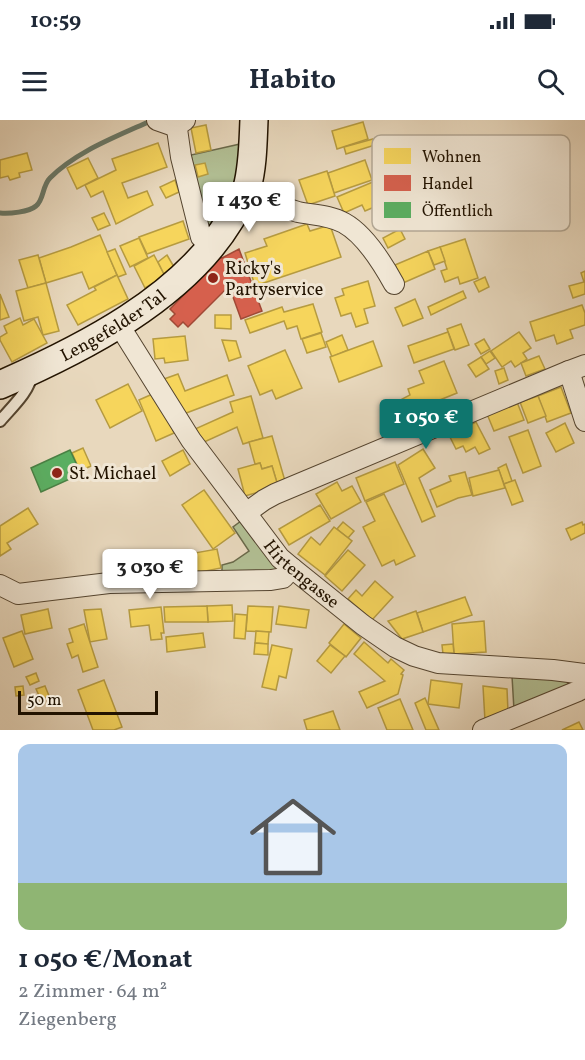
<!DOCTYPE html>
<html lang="de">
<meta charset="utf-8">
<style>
:root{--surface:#fff;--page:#f2f2f3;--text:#1f2937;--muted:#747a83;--accent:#0f766e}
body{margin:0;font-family:Vollkorn,serif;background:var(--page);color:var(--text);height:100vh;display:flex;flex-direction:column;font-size:22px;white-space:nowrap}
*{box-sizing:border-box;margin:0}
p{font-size:20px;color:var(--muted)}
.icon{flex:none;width:33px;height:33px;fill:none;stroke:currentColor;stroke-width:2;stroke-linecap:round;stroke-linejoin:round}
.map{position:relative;height:610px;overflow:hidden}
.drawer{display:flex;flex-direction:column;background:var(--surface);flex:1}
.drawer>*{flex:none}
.scale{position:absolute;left:18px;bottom:15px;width:140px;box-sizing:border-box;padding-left:6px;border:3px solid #221300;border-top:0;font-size:16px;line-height:21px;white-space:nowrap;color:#221300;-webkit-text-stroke:4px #f0e6d4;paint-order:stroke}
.price{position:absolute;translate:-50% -51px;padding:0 14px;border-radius:6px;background:#fff;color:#222;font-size:20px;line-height:39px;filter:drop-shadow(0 2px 3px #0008)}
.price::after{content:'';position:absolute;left:50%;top:36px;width:18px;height:14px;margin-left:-9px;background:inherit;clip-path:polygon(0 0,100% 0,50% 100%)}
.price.current{background:var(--accent);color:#fff}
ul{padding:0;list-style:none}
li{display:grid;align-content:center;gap:12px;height:318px;padding:0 18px}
li span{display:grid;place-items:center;height:186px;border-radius:12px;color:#555}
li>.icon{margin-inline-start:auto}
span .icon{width:108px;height:108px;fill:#fffc;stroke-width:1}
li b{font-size:26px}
.status{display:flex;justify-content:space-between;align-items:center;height:42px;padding:0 30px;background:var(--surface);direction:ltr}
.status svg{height:16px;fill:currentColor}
header{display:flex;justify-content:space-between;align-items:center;height:78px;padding:0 18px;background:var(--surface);font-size:27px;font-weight:700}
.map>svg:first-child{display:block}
.green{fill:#b2bf94;stroke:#6a694a;stroke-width:1.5}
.homes{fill:#f6d55c;stroke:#b69b40;stroke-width:1.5}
.shops{fill:#d6604d;stroke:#a04936;stroke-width:1.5}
.public{fill:#5aae61;stroke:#498044;stroke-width:1.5}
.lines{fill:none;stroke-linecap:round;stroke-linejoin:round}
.stream{stroke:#697867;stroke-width:5}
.lane-casing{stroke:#54442f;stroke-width:14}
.street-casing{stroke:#54442f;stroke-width:22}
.secondary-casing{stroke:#221300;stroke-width:30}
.lane{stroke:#f0e6d4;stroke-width:10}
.street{stroke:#f0e6d4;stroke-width:20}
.secondary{stroke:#f0e6d4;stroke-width:27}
.poi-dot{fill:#8f2418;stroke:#f0e6d4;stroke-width:2}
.labels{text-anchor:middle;stroke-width:6;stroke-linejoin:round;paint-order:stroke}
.poi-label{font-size:18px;fill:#221300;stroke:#f0e6d4;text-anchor:start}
.street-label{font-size:18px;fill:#221300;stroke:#f0e6d4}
.key{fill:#f0e6d4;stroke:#b2a794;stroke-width:1.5}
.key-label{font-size:16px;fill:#221300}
</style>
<div class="status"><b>10:59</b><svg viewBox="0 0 49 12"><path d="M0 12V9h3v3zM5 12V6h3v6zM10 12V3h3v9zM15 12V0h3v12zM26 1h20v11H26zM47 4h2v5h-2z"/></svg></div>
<header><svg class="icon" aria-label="menu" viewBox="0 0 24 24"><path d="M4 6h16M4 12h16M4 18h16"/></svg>Habito<svg class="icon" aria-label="search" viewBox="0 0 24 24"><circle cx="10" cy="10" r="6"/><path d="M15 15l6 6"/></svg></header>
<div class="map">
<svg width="585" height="610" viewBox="0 0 585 610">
<rect width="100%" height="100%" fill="#e8d8bd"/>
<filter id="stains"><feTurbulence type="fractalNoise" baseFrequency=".00333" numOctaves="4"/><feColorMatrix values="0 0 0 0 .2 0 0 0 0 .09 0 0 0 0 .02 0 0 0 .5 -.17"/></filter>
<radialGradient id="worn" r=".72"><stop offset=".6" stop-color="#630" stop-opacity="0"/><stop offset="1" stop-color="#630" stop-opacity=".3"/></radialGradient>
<g class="green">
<path d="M240,24C239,61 230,80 209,108L205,105L191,35Z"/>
<polygon points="241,401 277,447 275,451 222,454 222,445 233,442 249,431 233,407"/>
<polygon points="512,556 563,560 567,561 568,564 567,568 514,590"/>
</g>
<g class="homes">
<polygon points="363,2 368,19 337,29 332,11"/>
<polygon points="206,5 211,30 196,33 191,8"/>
<polygon points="373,19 375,25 346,34 344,27"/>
<polygon points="158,23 167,47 122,63 128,78 147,71 153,85 116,104 103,71 91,77 85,65 116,50 112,39"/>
<polygon points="27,33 32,50 19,53 20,57 10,60 8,56 0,58 0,40"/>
<polygon points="88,38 98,58 77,69 67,48"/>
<polygon points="365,40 372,60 334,73 328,53"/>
<polygon points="205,43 208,54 198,57 195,45"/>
<polygon points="327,51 335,76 308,85 299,60"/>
<polygon points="380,59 387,75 377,79 379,85 365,91 362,85 344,93 337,77"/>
<polygon points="175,60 179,72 166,78 160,67"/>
<polygon points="104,93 110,105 98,110 92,98"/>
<polygon points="183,101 189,119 147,134 139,117"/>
<polygon points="307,104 310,111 330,105 341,137 255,166 245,133 267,126 264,119"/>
<polygon points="400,109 405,119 388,128 383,118"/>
<polygon points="100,115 117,155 89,169 82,152 46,163 39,138 71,127"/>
<polygon points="139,118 148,138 130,147 120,126"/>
<polygon points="465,119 478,158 460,164 458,157 445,162 441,151 447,149 440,127"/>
<polygon points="440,127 445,141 434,145 428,131"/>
<polygon points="115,129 126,154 118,157 107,132"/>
<polygon points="428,131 435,149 403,163 395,145"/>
<polygon points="38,135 46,163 28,168 19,140"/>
<polygon points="154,135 165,156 145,168 134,146"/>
<polygon points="167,135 174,147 165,156 158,142"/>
<polygon points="585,151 585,174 573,178 569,166 584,162 581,153"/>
<polygon points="117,155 128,179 78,205 67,185 96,170 94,167"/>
<polygon points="485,157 489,167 479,172 474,162"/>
<polygon points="368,161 375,186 364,189 368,203 356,207 351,193 341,196 335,178 344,175 342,169"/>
<polygon points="46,163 59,211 43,215 38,197 24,201 16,171"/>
<polygon points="463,171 466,178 431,195 428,187"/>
<polygon points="0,174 9,197 0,200"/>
<polygon points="415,179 423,198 403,206 395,188"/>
<polygon points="313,184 322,212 301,219 297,206 287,209 284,201 250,213 245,200 282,187 284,192"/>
<polygon points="582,185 585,193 585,205 570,210 573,218 557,224 554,215 536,221 530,202"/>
<polygon points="215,195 231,195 231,209 215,208"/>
<polygon points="20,198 23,205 34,199 47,223 12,242 0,220 0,217 7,213 4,206"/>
<polygon points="461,204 469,225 455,230 447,209"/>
<polygon points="448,212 454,229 414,243 408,226"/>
<polygon points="519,212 531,228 523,233 527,239 515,247 511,241 502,247 491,231"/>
<polygon points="321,213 326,227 307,233 302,219"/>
<polygon points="342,215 348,230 332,237 326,222"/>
<polygon points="185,216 188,240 165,243 164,238 155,239 153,219"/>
<polygon points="484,219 490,229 481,234 475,224"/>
<polygon points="222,220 236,221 241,237 229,241"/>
<polygon points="373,221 382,246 339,262 330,237"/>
<polygon points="285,230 302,268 276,279 272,270 260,275 248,246"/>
<polygon points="490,231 495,238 486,244 481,237"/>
<polygon points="539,236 545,249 526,256 521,243"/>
<polygon points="481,237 489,249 476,257 468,245"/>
<polygon points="444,241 457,273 420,288 422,293 399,305 389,286 410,275 408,269 424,263 419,251"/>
<polygon points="504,248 508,260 499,264 495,251"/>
<polygon points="178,254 185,271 227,255 234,275 181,295 164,259"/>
<polygon points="128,264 142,291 110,308 96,280"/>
<polygon points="561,267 571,293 547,302 538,276"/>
<polygon points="157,272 174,313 156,321 139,280"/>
<polygon points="251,276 263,318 243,324 237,307 202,323 195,309 233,292 230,282"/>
<polygon points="538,276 546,296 528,303 520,282"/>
<polygon points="517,282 524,300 494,311 487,294"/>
<polygon points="476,302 490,329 479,334 475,327 466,332 463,326 456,329 449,315"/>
<polygon points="565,303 574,323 556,332 546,313"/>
<polygon points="528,310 541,346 523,353 509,317"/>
<polygon points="272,316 285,361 277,363 272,346 262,349 260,343 255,344 249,322"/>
<polygon points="83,328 91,346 80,351 72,333"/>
<polygon points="423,329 435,348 419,358 435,396 422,402 398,345"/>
<polygon points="183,330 190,344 170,356 162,341"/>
<polygon points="395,342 404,364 365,381 356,358"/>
<polygon points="260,343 262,349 272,346 278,366 245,376 238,349"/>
<polygon points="506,344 512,361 504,364 498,348"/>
<polygon points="499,350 505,368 473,376 469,358"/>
<polygon points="465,352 472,375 458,378 437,387 430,370 451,361 449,356"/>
<polygon points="515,360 523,381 512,385 504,364"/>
<polygon points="337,362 342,371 352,366 361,382 331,399 316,374"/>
<polygon points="204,370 235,413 213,429 182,385"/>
<polygon points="384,374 415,436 396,445 394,440 382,446 363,407 375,401 366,382"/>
<polygon points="320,385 330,401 289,425 279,409"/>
<polygon points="28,388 38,404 7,423 11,429 0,436 0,406"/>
<polygon points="343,402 354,411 348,418 337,409"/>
<polygon points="582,402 583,405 585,404 585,413 571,420 566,409"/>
<polygon points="334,407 352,421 325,455 298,434 311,417 320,425"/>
<polygon points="217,429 221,448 175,457 172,437"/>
<polygon points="348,430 365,445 342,471 325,456"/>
<polygon points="375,461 393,477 372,500 348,479 356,470 362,476"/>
<polygon points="465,477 472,495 423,512 417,493"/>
<polygon points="232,485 233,501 208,502 207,486"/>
<polygon points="207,486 208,502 165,502 164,487"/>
<polygon points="248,486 273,487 271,512 246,511"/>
<polygon points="279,486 309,490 306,508 276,504"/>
<polygon points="161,487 164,513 161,513 162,519 151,520 149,505 131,507 129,490"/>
<polygon points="48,489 52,508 25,514 21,495"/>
<polygon points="101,489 107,519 90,522 84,490"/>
<polygon points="416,491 423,512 402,519 388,501"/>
<polygon points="235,494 247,495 245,519 234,518"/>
<polygon points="484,501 486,532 454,534 452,504"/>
<polygon points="84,504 98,547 83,552 78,535 72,538 67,524 73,522 69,509"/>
<polygon points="344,504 361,518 346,537 329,523"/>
<polygon points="22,511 33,539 14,547 3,518"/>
<polygon points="256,511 269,512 268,524 255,523"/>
<polygon points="203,513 205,527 167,532 166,517"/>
<polygon points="364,522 388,543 391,539 404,550 401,554 403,555 398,574 367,588 359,572 385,561 354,534"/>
<polygon points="255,523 268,524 268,535 254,534"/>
<polygon points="453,524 454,533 443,534 442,525"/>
<polygon points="272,525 292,529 286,558 279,556 276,570 262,567"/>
<polygon points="330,525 345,536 331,553 317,541"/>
<polygon points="36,553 39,561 30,565 26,557"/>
<polygon points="104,560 122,607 114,610 93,610 78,570"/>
<polygon points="431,560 462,564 459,588 428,584"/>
<polygon points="23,566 24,575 16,576 15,567"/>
<polygon points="45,566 49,576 41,580 36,569"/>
<polygon points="483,566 507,569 508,592 485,601"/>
<polygon points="425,578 439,610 426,610 415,583"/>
<polygon points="400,579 413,610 387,610 378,588"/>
<polygon points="333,591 340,610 307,610 304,600"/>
<polygon points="579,602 583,610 562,610"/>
</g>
<polygon class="shops" points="239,129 262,191 241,199 229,166 188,207 183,202 178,207 170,199 175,194 170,189 221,137 222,138"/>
<polygon class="public" points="70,330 81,354 41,372 31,348"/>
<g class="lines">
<path class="stream" d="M0,93C9,94 29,92 36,86C44,80 42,66 50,58C76,32 113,18 146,3"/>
<defs>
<path id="lane" d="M0,301C9,290 31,270 31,255"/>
<g id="street">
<polyline points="157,0 177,7"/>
<polyline points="185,0 178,5 177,9 181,37 201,117 211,127"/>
<path d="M245,73C262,79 280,87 298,92C313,95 330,95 344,103C364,114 383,144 394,164"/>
<path id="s1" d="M119,205L191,320L280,438L292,448L363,505L395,527L414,536L438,543L553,550L585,554"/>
<polyline points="569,251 585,301"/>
<polyline points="246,393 264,380 275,374 569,251 585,245"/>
<polyline points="0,465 18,474 109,463 271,460 283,458 292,448"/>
<polyline points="483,610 578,571 583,568 585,565"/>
</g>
<g id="secondary">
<path id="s2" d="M0,265C82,229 182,179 230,100C236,90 243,79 247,68C253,46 253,22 254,0"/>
</g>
</defs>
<use href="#lane" class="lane-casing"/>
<use href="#street" class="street-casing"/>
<use href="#secondary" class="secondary-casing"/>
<use href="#lane" class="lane"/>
<use href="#street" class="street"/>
<use href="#secondary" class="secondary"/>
</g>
<g class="poi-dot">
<circle cx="213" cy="158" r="6"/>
<circle cx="57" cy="353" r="6"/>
</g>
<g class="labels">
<g class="poi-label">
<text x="225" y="154">Ricky's<tspan x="225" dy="21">Partyservice</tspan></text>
<text x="69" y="359">St. Michael</text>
</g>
<g class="street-label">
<text dy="6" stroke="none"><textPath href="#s2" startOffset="128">Lengefelder Tal</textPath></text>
<text dy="6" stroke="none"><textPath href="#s1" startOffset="310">Hirtengasse</textPath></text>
</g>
</g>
<rect x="372" y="15" width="198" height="96" rx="9" class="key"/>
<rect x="384" y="28" width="27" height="16" fill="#f6d55c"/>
<rect x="384" y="55" width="27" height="16" fill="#d6604d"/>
<rect x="384" y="82" width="27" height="16" fill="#5aae61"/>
<g class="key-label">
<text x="422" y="42">Wohnen</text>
<text x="422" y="69">Handel</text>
<text x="422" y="96">Öffentlich</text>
</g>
<rect width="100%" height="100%" filter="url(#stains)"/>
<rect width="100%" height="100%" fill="url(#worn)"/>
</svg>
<div class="scale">50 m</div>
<b class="price" style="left:249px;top:113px">1 430 €</b>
<b class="price current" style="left:426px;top:330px">1 050 €</b>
<b class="price" style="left:150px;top:480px">3 030 €</b>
</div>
<section class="drawer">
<ul>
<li><span style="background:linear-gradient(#a9c7e8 75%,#8fb573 0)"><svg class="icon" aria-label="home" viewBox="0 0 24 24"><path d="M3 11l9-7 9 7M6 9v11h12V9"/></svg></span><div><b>1 050 €/Monat</b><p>2 Zimmer · 64 m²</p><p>Ziegenberg</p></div></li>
</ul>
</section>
